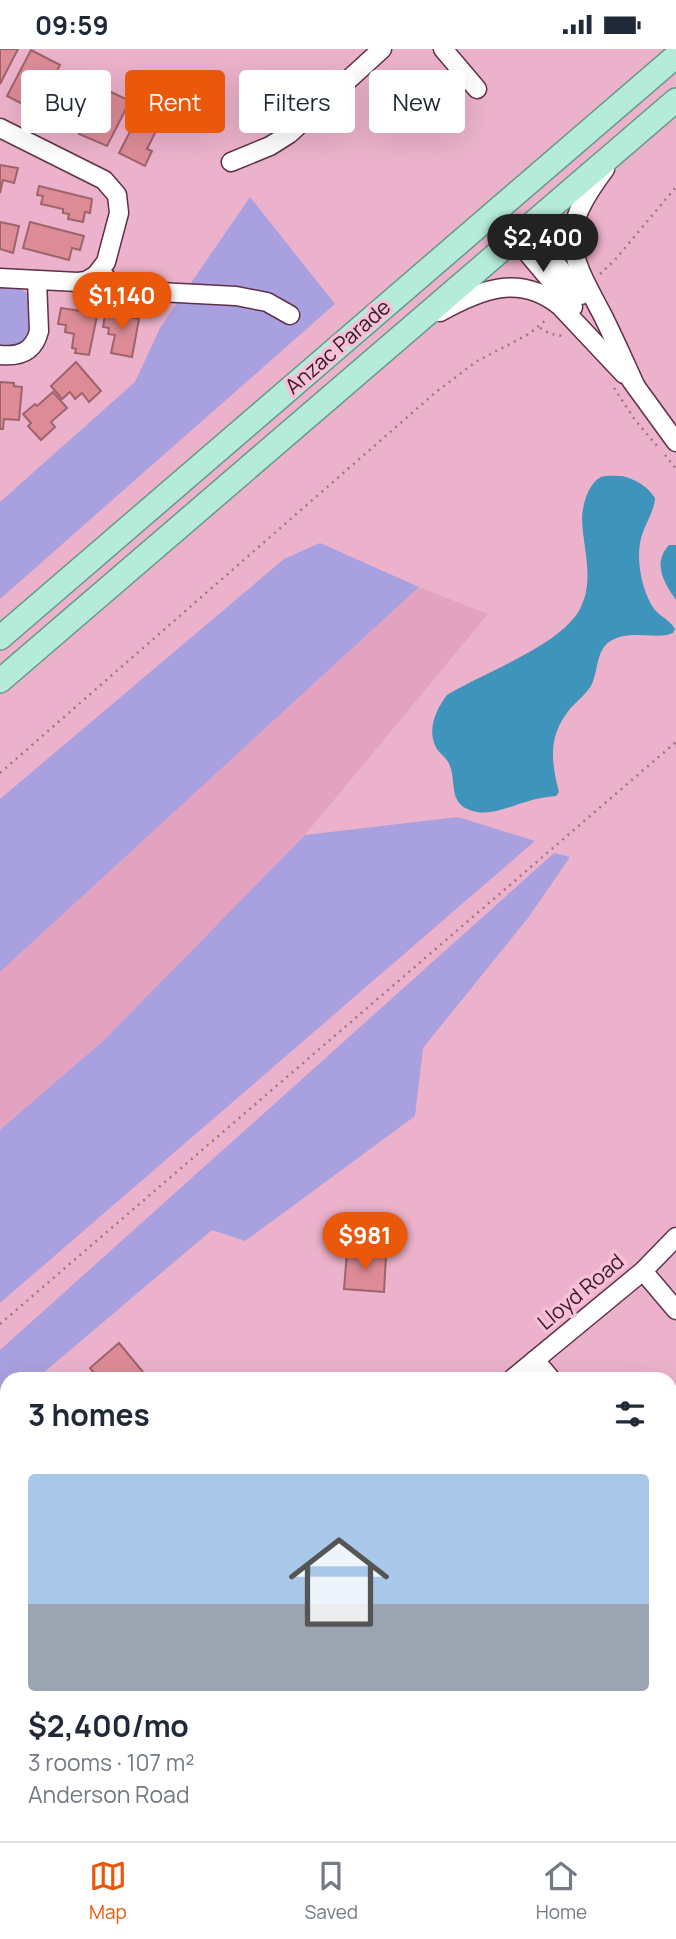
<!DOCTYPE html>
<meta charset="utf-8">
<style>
:root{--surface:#fff;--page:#f2f2f3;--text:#1f2937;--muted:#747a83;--line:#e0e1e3;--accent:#ea580c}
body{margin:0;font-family:Manrope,sans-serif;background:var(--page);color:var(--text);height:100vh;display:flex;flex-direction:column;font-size:26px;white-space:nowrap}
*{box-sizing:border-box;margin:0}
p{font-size:23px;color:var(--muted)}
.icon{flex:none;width:38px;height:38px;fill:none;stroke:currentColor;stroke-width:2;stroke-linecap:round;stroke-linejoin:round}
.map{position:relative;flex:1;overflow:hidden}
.side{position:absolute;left:0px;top:1323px;width:677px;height:469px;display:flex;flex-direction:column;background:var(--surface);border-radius:21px 21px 0 0;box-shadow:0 7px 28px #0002}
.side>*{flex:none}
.top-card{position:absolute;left:21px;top:21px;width:635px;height:63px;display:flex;gap:14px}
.price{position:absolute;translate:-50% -60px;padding:0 16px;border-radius:24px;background:var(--accent);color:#fff;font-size:23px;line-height:46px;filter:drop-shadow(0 2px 4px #0008)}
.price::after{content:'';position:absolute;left:50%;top:42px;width:21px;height:16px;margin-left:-10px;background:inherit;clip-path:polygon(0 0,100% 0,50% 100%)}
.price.on{background:#222;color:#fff}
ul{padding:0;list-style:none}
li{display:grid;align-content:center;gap:14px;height:371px;padding:0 28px}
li+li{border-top:2px solid var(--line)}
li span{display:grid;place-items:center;height:217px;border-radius:7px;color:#555}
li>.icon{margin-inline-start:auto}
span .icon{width:126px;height:126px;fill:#fffc;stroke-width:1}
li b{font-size:30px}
h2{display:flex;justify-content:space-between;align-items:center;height:84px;padding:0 28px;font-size:30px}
.chip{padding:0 24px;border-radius:7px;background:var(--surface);box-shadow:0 7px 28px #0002;font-size:24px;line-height:63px}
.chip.on{background:var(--accent);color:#fff}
.status{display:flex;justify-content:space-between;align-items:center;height:49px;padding:0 35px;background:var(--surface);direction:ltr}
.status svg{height:19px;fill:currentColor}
.menu{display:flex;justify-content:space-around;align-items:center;height:98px;border-top:2px solid var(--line);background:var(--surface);font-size:19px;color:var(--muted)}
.menu a{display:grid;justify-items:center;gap:4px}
.menu .on{color:var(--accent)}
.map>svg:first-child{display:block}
.built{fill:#e3a3c0}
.green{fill:#a9a0df}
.water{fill:#3e94bb}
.building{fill:#dd8c97;stroke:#9d646c;stroke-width:2}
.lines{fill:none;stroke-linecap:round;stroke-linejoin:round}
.minor-casing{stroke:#5f3047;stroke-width:21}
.major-casing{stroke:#67998a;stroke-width:26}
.path{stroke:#9f7487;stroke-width:2.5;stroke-dasharray:2 5;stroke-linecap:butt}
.minor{stroke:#fff;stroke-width:18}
.major{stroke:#b5ebd9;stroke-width:23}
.labels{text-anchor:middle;stroke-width:7;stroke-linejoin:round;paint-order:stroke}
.street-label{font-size:21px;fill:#321c26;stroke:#f9bfd8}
</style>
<div class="status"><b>09:59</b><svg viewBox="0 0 49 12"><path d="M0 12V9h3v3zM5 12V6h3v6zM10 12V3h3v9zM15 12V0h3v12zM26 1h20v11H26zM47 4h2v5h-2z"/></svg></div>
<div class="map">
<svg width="676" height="1792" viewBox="0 0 676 1792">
<rect width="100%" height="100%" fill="#ecb2cb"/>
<polygon class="built" points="419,538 488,565 305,786 104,991 0,1081 0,923"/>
<g class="green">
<polygon points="250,148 335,255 0,550 0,453 135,333 160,279"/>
<path d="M0,238C7,238 16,237 22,241C39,249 34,284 21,294C15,299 8,299 0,299Z"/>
<polygon points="320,494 419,538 0,923 0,750 284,510"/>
<polygon points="458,768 535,792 0,1254 0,1081 104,991 305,786"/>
<polygon points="554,804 570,808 528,869 423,999 415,1067 245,1192 212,1181 36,1330 7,1330 7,1354 0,1360 0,1301"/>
<polygon points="0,1746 5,1750 7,1785 10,1785 12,1792 0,1792"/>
</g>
<g class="water">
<path d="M622,427C637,431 647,437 655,449C654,463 646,473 642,486C635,507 641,542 655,561C661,568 670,571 675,580L673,584L667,586C648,589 627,581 609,593C596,602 598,624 591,637C585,646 576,653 569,661C548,688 551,712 559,743L556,747C547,748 538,749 529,752C513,756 495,766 477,763C447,757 457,736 450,717C448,710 441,706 437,700C426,682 436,660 447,646C484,623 560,597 580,560C595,531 583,500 582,470C582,458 588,434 601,428C607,426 616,427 622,427Z"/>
<path d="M669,496H676V551C664,534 652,514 669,496Z"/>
</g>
<g class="building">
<polygon points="0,0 18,0 0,35"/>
<polygon points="31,1 60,16 36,62 7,47"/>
<polygon points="61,32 86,45 76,63 81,66 75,79 58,70 56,72 44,66"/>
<polygon points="111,43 130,52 107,97 79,85 95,54 103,58"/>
<polygon points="141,61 161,72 147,100 152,102 145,117 119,104"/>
<polygon points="0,116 18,119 14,134 3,131 0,144"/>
<polygon points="39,137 92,150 90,164 85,163 83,173 68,170 69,165 63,164 63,160 41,155 43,147 37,146"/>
<polygon points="0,173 19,177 13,204 0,200"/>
<polygon points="30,173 84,187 80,201 72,199 69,211 23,199"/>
<polygon points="61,259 80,262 81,259 98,262 89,306 75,304 76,300 72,299 74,285 65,283 66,276 58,275"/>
<polygon points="106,261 139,270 132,308 111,304 115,286 108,285 109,279 103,278"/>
<polygon points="76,313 101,342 89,353 82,344 75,350 70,343 62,350 51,337"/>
<polygon points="0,333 14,334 14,337 22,338 19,371 4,370 3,380 0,380"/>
<polygon points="53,343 67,359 51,373 55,378 41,391 28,377 31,374 23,365 35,355 37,357"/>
<polygon points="347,1203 386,1206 384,1243 344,1240"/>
<polygon points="119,1294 143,1323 135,1330 99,1330 90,1319"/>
<polygon points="676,1378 676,1435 671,1439 670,1383"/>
<polygon points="676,1557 676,1635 670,1640 670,1562"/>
<polygon points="166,1785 214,1785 206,1792 172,1792"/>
</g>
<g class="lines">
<defs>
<g id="minor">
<polyline points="443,0 477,40"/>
<polyline points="0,79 104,131 117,146 119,164 106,213 96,226 86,232 78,233 0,229"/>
<polyline points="231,113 270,97 289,85 382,0"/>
<path d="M605,120C558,183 567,200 602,265C614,289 625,314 636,338"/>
<polyline points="527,178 581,246"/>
<polyline points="514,188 573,258"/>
<polyline points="100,222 113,237 120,241 236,247 267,253 290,266"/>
<path d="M440,263C480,241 519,224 560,257L624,325"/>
<path d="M0,306C20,308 34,302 39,282L37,231"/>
<polyline points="631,331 676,393"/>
<polyline points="643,1222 676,1261"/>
<polyline points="535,1311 551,1330"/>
<polyline points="512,1330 643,1222 676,1188"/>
<polyline points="670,1466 676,1472"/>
<polyline points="670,1518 676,1513"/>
<polyline points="670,1660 676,1655"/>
<polyline points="670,1729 676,1732"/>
<polyline points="670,1766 676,1761"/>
<polyline points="20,1785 21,1792"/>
<polyline points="235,1792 243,1785"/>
<polyline points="640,1792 648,1785"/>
</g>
<g id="major">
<polyline points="0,589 676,7"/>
<polyline points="0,632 676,51"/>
</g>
</defs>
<use href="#minor" class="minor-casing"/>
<use href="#major" class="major-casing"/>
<g class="path">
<polyline points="600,225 614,212 676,138"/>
<polyline points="540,279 551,285 563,287"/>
<polyline points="614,339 635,371 658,398"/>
<polyline points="665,406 676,420"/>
<polyline points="0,724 436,343 477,312 529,285 547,270"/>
<polyline points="0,1275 676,693"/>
</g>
<use href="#minor" class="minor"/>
<use href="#major" class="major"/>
</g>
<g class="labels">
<g class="street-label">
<text transform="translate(338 298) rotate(-41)" y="7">Anzac Parade</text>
<text transform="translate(581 1243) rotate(-40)" y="7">Lloyd Road</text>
</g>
</g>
</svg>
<b class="price on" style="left:543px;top:225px">$2,400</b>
<b class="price" style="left:122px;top:283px">$1,140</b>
<b class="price" style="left:365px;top:1223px">$981</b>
<div class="top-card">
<a class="chip">Buy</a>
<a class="chip on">Rent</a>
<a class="chip">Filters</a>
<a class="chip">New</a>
</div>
<section class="side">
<h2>3 homes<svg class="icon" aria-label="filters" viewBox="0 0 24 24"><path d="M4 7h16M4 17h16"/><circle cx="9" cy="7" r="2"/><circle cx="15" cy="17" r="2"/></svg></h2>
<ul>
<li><span style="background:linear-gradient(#a9c7e8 60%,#9aa5b1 0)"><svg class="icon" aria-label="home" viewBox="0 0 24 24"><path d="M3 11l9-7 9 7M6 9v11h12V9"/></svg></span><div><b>$2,400/mo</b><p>3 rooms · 107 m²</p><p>Anderson Road</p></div></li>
</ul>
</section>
</div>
<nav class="menu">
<a class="on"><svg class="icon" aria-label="map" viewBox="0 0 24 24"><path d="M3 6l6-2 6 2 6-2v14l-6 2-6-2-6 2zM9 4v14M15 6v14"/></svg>Map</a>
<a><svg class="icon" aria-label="saved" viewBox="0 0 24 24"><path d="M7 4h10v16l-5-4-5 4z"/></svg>Saved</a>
<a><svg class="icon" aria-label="home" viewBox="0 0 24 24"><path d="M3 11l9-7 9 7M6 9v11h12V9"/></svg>Home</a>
</nav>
